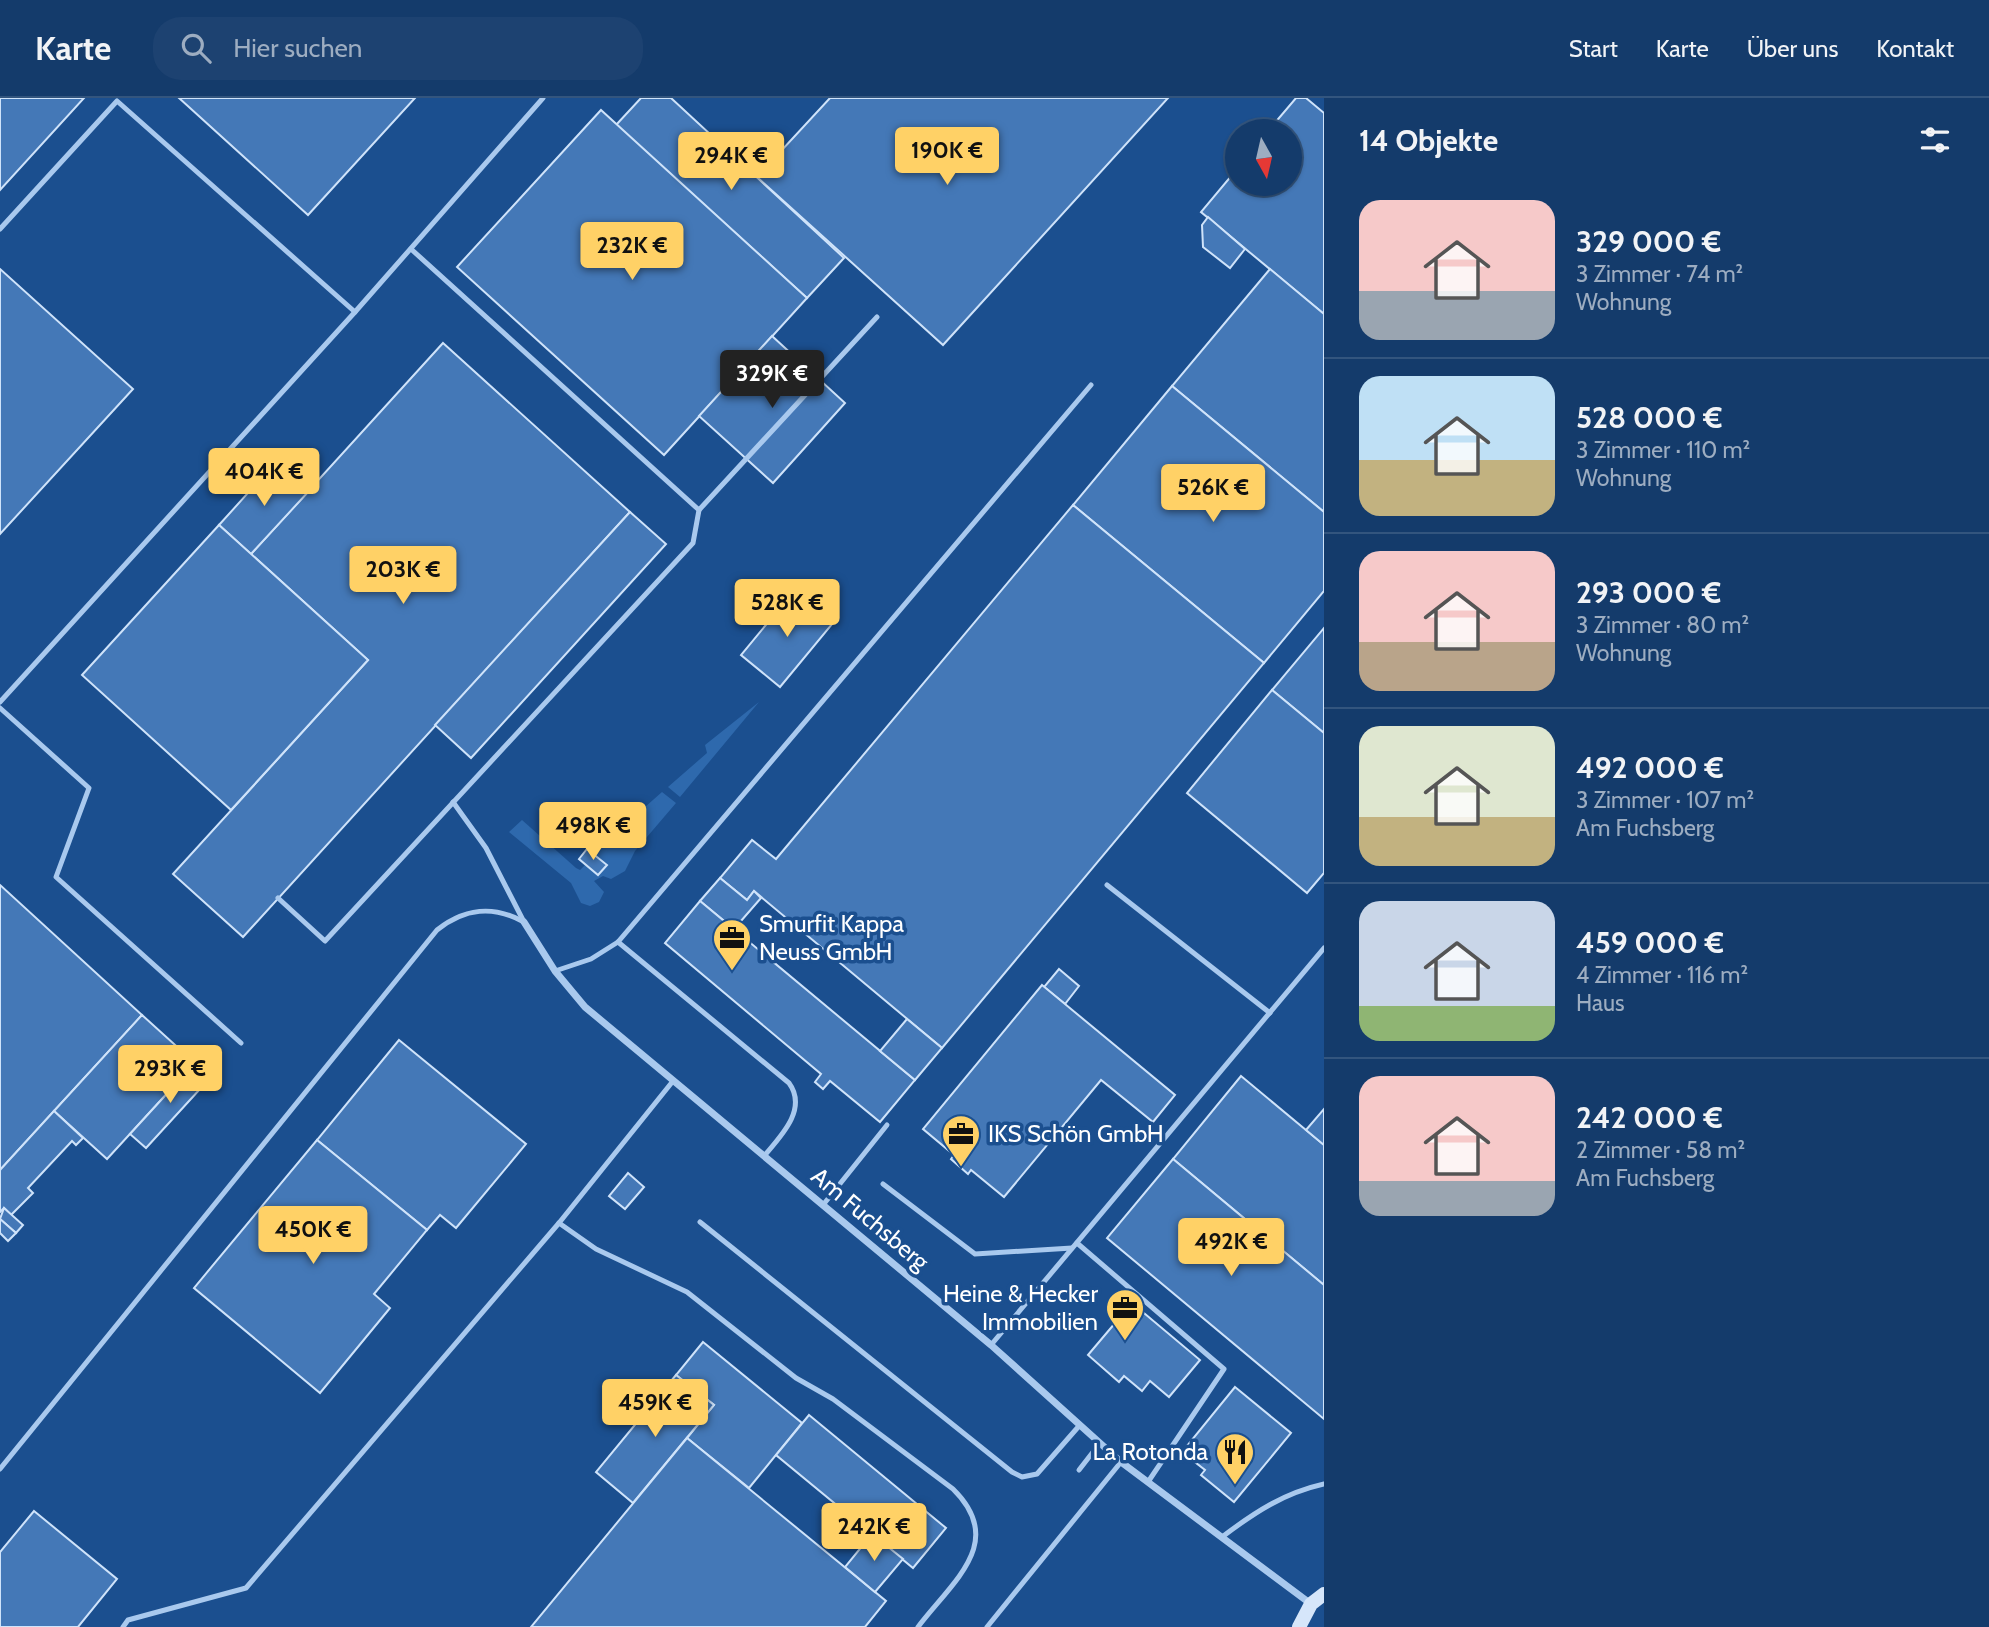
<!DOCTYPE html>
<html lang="de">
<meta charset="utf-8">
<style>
:root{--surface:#143b6b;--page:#1d4271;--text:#f1f3f6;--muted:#9dadc1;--line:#33557e;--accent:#ffd166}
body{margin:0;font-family:Cabin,sans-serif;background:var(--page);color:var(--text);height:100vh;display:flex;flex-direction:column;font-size:26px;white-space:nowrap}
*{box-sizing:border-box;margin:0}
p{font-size:23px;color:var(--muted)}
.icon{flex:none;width:38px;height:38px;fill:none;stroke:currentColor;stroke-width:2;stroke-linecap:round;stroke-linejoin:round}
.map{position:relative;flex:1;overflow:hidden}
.details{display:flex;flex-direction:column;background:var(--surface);width:665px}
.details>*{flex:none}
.needle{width:46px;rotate:172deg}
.buttons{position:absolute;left:1225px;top:21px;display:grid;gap:14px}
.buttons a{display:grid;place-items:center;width:77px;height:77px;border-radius:50%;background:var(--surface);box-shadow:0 2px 5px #0004,0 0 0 2px var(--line);font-size:35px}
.price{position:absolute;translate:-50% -60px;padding:0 16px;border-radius:7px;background:var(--accent);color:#111;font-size:23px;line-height:46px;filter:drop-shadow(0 2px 4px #0008)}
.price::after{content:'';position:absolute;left:50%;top:42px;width:21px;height:16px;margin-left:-10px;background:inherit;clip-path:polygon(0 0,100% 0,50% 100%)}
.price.selected{background:#222;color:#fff}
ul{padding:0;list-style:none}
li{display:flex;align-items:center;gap:21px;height:175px;padding:0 35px}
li+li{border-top:2px solid var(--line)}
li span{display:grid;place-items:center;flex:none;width:196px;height:140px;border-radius:21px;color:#555}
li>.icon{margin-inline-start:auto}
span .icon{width:84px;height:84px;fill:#fffc;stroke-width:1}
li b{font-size:30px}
h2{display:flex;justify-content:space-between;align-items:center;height:84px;padding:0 35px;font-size:30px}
header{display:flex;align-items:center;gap:42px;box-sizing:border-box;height:98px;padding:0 35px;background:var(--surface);border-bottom:2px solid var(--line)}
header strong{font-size:33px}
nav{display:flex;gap:38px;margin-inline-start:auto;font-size:24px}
.search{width:490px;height:63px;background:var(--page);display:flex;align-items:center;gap:18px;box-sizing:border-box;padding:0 24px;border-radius:28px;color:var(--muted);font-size:26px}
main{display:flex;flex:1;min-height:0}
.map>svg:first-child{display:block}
.green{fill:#2e69ad}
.building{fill:#4478b7;stroke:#cfe3fa;stroke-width:2}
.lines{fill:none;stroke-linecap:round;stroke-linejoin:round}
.service{stroke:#a9c9ee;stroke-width:5}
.minor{stroke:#a9c9ee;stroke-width:7}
.secondary{stroke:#d6e6fa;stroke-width:14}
.labels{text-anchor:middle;stroke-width:7;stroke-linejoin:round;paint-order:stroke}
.poi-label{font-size:24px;fill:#fff;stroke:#1b4f8f;text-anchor:start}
.street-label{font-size:24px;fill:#fff;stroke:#1b4f8f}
</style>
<header>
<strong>Karte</strong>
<div class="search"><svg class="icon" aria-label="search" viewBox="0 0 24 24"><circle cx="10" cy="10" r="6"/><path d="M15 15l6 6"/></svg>Hier suchen</div>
<nav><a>Start</a><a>Karte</a><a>Über uns</a><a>Kontakt</a></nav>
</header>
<main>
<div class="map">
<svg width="1324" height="1529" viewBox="0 0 1324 1529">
<rect width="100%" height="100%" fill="#1b4f8f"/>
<g class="green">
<polygon points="759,604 680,699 668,689 707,655 705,647"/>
<polygon points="662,694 676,705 635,753 625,773 611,781 603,778 594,783 604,794 599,804 590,808 581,805 571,785 509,734 522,722 576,770 580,772 586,766 598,777 607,767 593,755"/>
</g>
<g class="building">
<polygon points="0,0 84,0 0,92"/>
<polygon points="179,0 415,0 308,117"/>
<polygon points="641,0 671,0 844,160 807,200 616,27"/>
<polygon points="830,0 1168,0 943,247 757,79"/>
<polygon points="1296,0 1306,0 1324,15 1324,216 1201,114 1237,71 1237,86 1290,86 1290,33 1268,33"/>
<polygon points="601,12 807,200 664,357 457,169"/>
<polygon points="1208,119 1245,151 1230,170 1203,149 1202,127"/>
<polygon points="0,171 133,291 0,436"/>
<polygon points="1270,171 1324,216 1324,414 1172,288"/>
<polygon points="772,238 845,305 773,385 699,318"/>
<polygon points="443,245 630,414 243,839 173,776 368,562 251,456"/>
<polygon points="1172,288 1324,414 1324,493 1264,565 1073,407"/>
<polygon points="276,364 309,393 251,456 219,427"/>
<polygon points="1073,407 1264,565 942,950 754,793 747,802 720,780 752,742 776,761"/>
<polygon points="630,414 666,446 471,660 435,627"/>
<polygon points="219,427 368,562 231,712 82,577"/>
<polygon points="794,493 833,525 780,589 741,557"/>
<polygon points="1324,530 1324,635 1272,592"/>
<polygon points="1272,592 1324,635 1324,775 1307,795 1187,695"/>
<polygon points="587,751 607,767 598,777 579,761"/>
<polygon points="720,780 747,802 754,793 761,800 734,831 700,803"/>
<polygon points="0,787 142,917 0,1072"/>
<polygon points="700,803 915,982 880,1024 830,983 823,991 815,984 821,976 665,845"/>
<polygon points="1059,871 1079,888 1065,906 1044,889"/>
<polygon points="1042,887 1175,997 1153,1024 1101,982 1004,1099 971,1072 968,1076 951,1061 954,1057 923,1031"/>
<polygon points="142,917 195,965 107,1061 54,1013"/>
<polygon points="907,921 942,950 915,982 880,953"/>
<polygon points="399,942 526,1046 456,1130 440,1117 427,1132 317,1042"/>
<polygon points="195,965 211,979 146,1050 130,1036"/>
<polygon points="1241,978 1324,1047 1324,1187 1173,1061"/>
<polygon points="1324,1011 1324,1047 1306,1032"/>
<polygon points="54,1013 83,1040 76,1047 72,1043 28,1090 33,1095 11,1117 4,1110 0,1114 0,1072"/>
<polygon points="317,1042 427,1132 374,1196 390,1210 320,1295 194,1190"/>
<polygon points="1173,1061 1324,1187 1324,1321 1107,1140"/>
<polygon points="628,1075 644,1089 625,1111 609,1098"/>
<polygon points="4,1110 23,1127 16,1135 0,1121"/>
<polygon points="0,1121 16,1135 8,1143 0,1135"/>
<polygon points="1132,1205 1200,1262 1169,1299 1150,1283 1142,1293 1124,1278 1119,1284 1088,1257"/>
<polygon points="703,1244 802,1325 749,1390 687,1340 714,1307 676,1277"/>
<polygon points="676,1277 714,1307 633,1405 596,1374"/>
<polygon points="1235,1289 1291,1335 1234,1404 1201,1377 1205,1372 1182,1354"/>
<polygon points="809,1317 946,1430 913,1470 776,1357"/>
<polygon points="687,1340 886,1503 865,1529 531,1529"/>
<polygon points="34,1413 117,1481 78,1529 0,1529 0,1454"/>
<polygon points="872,1436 903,1461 875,1494 845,1469"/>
</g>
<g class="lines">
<g class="service">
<polyline points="0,131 117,3 355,214"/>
<polyline points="699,412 877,219"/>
<polyline points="0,604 355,214 543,0"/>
<polyline points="0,610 89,690 56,779 241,945"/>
<polyline points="453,704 486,750 524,824"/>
<polyline points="1107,787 1270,915"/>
<polyline points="278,800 325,843 693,445 699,412 411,151"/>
<path d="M618,844L789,985C808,1011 781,1038 764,1058"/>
<polyline points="555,873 591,861 618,844 1091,287"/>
<polyline points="883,1086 975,1156 1072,1150"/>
<polyline points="823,1107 887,1027"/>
<polyline points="700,1124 1012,1374 1022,1379 1037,1376 1079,1328"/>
<path d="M559,1125L596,1151L687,1194L796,1280L833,1301L953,1391C1007,1444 953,1483 918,1529"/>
<polyline points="1077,1145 1224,1271 1148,1384"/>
<polyline points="991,1247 1324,850"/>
<path d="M0,1371L437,832C465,810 493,807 524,824"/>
<polyline points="1079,1372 1100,1345"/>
<path d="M1222,1439C1255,1414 1284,1395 1324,1386"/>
<polyline points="123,1529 128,1522 246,1490 559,1125 673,983"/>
<polyline points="987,1529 1121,1364"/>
</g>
<polyline class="minor" points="524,824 555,873 585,909 991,1247 1121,1364 1311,1506"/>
<polyline class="secondary" points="1299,1529 1311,1506 1324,1496"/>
</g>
<defs>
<symbol id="office-pin" viewBox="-11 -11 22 30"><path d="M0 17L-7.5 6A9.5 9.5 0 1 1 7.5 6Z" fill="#ffd166" stroke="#1b4f8f"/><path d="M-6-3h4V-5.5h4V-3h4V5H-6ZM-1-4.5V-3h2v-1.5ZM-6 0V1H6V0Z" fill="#111"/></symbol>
<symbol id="restaurant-pin" viewBox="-11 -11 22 30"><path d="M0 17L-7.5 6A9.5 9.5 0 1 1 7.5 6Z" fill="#ffd166" stroke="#1b4f8f"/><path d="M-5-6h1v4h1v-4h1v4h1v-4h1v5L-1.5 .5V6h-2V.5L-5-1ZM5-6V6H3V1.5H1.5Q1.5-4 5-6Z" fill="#111"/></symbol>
</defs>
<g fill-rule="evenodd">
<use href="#office-pin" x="710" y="818" width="44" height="60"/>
<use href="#office-pin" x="939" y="1014" width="44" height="60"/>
<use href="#office-pin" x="1103" y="1188" width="44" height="60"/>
<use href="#restaurant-pin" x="1213" y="1332" width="44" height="60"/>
</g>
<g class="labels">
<g class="poi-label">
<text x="759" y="834">Smurfit Kappa<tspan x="759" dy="28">Neuss GmbH</tspan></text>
<text x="988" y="1044">IKS Schön GmbH</text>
<text x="1098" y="1204" text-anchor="end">Heine &amp; Hecker<tspan x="1098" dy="28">Immobilien</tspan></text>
<text x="1208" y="1362" text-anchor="end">La Rotonda</text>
</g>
<g class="street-label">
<text transform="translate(870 1121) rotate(40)" y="8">Am Fuchsberg</text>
</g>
</g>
</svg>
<div class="buttons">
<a><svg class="needle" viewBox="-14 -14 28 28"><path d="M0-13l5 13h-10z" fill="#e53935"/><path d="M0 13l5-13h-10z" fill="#9dadc1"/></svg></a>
</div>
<b class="price" style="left:947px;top:89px">190K €</b>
<b class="price" style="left:731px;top:94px">294K €</b>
<b class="price" style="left:632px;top:184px">232K €</b>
<b class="price selected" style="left:772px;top:312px">329K €</b>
<b class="price" style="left:264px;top:410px">404K €</b>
<b class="price" style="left:1213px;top:426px">526K €</b>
<b class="price" style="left:403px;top:508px">203K €</b>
<b class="price" style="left:787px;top:541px">528K €</b>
<b class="price" style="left:593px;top:764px">498K €</b>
<b class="price" style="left:170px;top:1007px">293K €</b>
<b class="price" style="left:313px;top:1168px">450K €</b>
<b class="price" style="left:1231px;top:1180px">492K €</b>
<b class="price" style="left:655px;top:1341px">459K €</b>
<b class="price" style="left:874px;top:1465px">242K €</b>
</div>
<section class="details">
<h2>14 Objekte<svg class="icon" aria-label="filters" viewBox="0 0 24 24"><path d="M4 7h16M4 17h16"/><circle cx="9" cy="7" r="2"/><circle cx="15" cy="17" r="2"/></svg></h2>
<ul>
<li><span style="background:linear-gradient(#f6c9c9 65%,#9aa5b1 0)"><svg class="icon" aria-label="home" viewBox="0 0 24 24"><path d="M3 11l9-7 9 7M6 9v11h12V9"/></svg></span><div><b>329 000 €</b><p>3 Zimmer · 74 m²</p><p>Wohnung</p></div></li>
<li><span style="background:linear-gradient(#bfe0f5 60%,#c2b280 0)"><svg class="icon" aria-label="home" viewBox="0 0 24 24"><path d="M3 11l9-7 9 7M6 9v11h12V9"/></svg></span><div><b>528 000 €</b><p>3 Zimmer · 110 m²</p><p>Wohnung</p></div></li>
<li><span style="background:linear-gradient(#f6c9c9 65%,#b9a48a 0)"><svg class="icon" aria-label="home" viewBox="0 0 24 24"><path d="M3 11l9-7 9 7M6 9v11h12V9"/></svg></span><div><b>293 000 €</b><p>3 Zimmer · 80 m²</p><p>Wohnung</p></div></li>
<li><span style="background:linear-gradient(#dfe7d0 65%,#c2b280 0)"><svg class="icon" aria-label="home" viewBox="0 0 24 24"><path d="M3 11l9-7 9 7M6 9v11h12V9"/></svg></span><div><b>492 000 €</b><p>3 Zimmer · 107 m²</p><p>Am Fuchsberg</p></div></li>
<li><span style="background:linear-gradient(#c9d6e8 75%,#8fb573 0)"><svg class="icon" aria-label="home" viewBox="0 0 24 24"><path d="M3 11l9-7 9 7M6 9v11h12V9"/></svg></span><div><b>459 000 €</b><p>4 Zimmer · 116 m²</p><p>Haus</p></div></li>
<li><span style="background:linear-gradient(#f6c9c9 75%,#9aa5b1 0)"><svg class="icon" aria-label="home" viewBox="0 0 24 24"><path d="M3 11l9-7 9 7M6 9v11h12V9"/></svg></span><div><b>242 000 €</b><p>2 Zimmer · 58 m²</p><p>Am Fuchsberg</p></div></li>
</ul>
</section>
</main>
